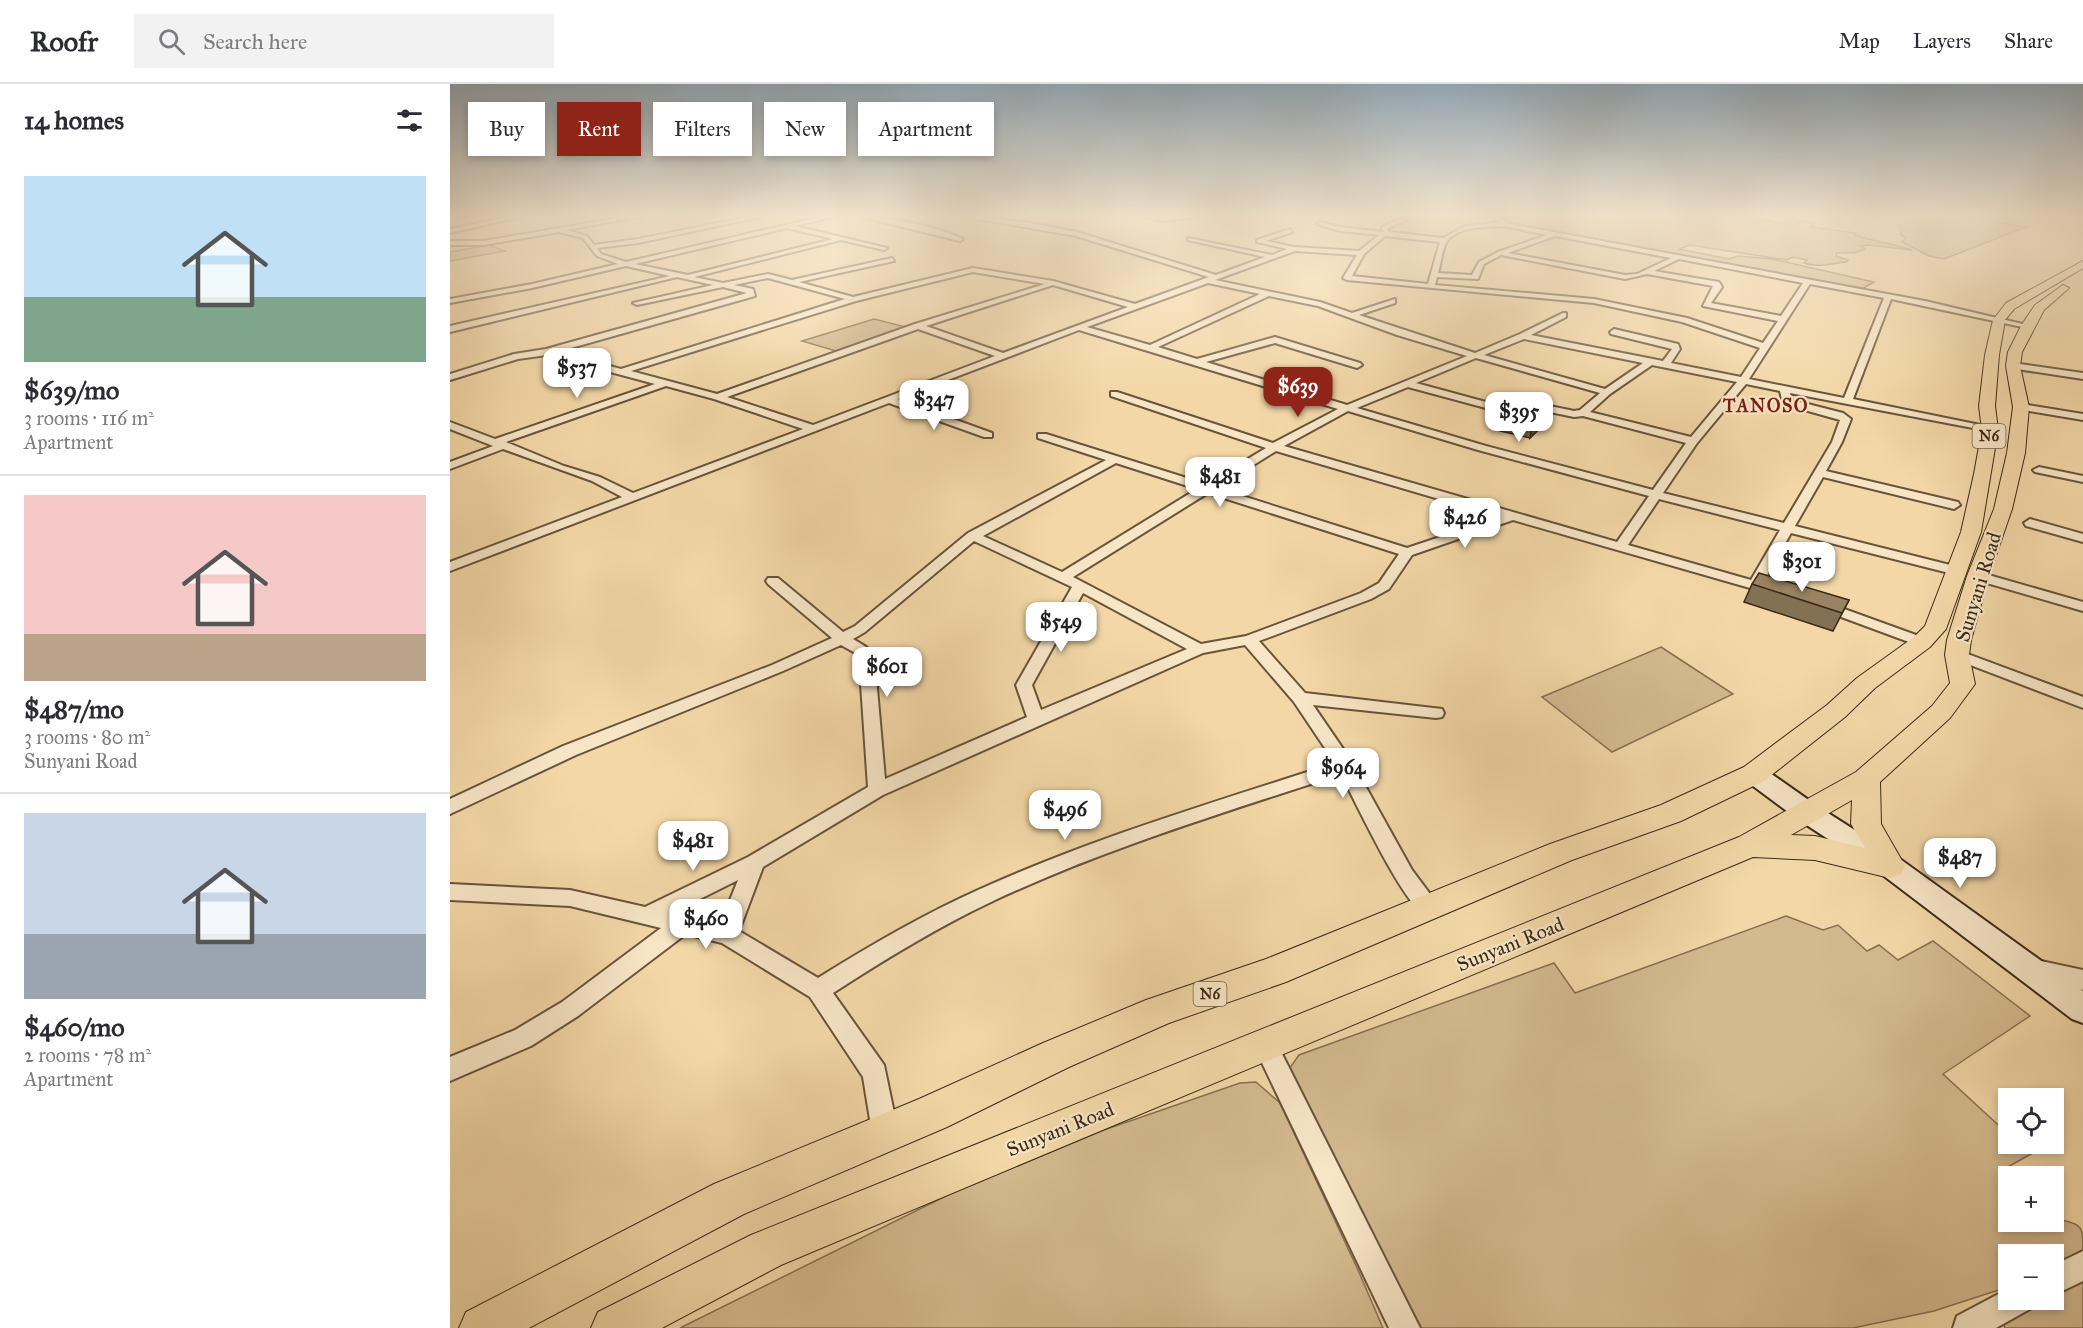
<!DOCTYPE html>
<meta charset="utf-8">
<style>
:root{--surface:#fff;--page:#f2f2f3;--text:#2b2b33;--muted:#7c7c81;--line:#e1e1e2;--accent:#8f2418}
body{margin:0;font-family:"IM FELL Great Primer",serif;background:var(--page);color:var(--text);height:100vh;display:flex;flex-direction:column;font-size:22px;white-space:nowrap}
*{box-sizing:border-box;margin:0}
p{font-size:20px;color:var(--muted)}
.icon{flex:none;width:33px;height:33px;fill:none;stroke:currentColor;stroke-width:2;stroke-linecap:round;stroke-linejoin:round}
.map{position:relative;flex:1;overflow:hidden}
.drawer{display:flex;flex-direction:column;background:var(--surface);width:450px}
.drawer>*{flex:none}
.guide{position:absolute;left:18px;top:18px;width:570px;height:54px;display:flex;gap:12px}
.fabs{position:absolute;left:1548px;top:1004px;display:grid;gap:12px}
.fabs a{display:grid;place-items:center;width:66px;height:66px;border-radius:0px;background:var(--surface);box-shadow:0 3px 9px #0003;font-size:30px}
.price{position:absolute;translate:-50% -51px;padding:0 14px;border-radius:12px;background:#fff;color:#222;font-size:20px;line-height:39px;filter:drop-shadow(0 2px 3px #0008)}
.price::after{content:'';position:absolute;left:50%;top:36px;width:18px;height:14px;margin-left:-9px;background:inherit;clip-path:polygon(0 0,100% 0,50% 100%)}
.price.selected{background:var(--accent);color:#fff}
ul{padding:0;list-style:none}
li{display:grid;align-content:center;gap:12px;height:318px;padding:0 24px}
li+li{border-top:2px solid var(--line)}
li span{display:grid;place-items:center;height:186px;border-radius:0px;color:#555}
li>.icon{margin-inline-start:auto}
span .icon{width:108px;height:108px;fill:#fffc;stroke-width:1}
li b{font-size:26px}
h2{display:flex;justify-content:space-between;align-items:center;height:72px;padding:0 24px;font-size:26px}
.chip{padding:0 21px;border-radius:0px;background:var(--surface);box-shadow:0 3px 9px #0003;font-size:21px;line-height:54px}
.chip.selected{background:var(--accent);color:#fff}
header{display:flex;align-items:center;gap:36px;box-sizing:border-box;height:84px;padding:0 30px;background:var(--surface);border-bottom:2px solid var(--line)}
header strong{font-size:28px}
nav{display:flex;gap:33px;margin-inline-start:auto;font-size:21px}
.search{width:420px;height:54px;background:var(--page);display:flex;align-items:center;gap:15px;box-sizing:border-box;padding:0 21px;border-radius:0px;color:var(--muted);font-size:22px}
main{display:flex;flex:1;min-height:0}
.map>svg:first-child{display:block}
.green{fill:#d4b98f;stroke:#877153;stroke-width:1.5}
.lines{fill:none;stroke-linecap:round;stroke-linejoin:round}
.street-casing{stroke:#68543b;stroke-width:4}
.secondary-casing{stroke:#3a2917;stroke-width:4}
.primary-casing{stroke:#3a2917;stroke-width:2}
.street{fill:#f7e5c6;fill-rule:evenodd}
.secondary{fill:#f7e5c6;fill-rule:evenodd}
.primary{fill:#f3d7a7;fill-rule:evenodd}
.wall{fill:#847154;stroke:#3a2917;stroke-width:1.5}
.shaded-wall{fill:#6c5c45;stroke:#3a2917;stroke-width:1.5}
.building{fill:#9a8362;stroke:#3a2917;stroke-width:1.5}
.labels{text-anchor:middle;stroke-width:4.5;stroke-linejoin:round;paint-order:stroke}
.shield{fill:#f7e5c6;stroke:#73614c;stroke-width:1.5}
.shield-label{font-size:15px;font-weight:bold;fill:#3a2917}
.far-district-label{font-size:18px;font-weight:bold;letter-spacing:1.5px;fill:#7a1f14;stroke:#f7e5c6}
.near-street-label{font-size:20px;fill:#3a2917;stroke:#f7e5c6}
</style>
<header>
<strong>Roofr</strong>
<div class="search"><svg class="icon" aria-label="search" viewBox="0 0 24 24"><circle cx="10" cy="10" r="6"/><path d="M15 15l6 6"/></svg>Search here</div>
<nav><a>Map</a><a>Layers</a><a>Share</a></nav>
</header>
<main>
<section class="drawer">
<h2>14 homes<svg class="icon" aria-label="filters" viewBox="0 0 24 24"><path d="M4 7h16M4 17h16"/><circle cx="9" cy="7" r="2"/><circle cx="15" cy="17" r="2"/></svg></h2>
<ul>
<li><span style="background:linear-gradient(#bfe0f5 65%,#7fa58c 0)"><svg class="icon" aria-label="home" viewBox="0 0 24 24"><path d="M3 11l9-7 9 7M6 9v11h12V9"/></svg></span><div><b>$639/mo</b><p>3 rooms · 116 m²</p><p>Apartment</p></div></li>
<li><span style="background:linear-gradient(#f6c9c9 75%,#b9a48a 0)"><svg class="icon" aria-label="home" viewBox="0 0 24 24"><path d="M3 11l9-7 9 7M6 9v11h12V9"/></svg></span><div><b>$487/mo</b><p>3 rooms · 80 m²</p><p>Sunyani Road</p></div></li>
<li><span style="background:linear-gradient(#c9d6e8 65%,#9aa5b1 0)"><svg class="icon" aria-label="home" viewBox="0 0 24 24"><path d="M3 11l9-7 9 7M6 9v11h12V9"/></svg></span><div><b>$460/mo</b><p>2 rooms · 78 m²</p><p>Apartment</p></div></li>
</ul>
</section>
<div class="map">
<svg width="1633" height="1244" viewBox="0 0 1633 1244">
<rect width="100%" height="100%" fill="#f3d7a7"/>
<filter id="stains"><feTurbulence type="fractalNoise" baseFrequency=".00333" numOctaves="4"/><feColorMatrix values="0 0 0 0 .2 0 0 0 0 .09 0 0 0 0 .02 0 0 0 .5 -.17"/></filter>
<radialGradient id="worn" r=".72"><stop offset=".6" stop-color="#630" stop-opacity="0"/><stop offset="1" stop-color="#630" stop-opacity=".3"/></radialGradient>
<g class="green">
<path d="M1053,132H1292L1345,142L1351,137L1364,139L1361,143L1406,149L1405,151C1424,158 1443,159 1462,166L1418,161L1411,162L1415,165L1404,169H1387L1386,172L1398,176L1396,178C1383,179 1366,184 1354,179L1357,176L1343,173L1337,176L1240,161L1229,165L1279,175L1288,172L1322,175L1424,198L1412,205L1059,140Z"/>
<polygon points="1447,132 1546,132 1537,134 1547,138 1576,143 1494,175 1479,172 1452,158 1456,154 1451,151"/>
<polygon points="39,161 55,167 0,177 0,168"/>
<polygon points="424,235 456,243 386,267 352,257"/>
<polygon points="1211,563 1283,610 1162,668 1092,613"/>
<path d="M1336,832L1373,846L1388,841L1417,867L1429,861L1448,876L1483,857L1580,932L1493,990L1558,1050V1059H1569L1581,1070L1554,1085L1559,1092L1558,1137H1604V1134C1633,1142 1633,1138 1633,1171L1604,1184V1170H1558V1203L1484,1227L1403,1244H970L839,985L849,971L1104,879L1125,909Z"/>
<polygon points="806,998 830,1019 908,1186 933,1244 230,1244 498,1111 651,1047 790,999"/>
<polygon points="1633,1197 1633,1244 1555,1244 1552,1237 1596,1215 1604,1215 1604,1211"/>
</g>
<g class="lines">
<defs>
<g id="street">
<polygon points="63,132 74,132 0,149 0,145"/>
<path d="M180,132H192L117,146L137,152L144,161L188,155L303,132H314L188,159L147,164L151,170L176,178L375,132H385L345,142L437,164L434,166L391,156L244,193L273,199L318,190L342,196L442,174L444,177L349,198L403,213L523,184L603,197L685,220L759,193L626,152L511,132L575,138L627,148L766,191L815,173L738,156V154L822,171L837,165L807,158V156L840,145L842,148L816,157L844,163L909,167L929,151L890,147L867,140L870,138L890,143L933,148L932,143L956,132H964L937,145L939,148L993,154L1013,143L1049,138L1042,132H1048L1056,139L1066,141L1475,217L1581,242L1577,244L1441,215L1403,315L1540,343L1544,344V348L1340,309L1342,316L1393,329L1401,335L1392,358L1376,387L1508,418L1510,421L1504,425L1373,393L1345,442L1512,484L1514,487L1512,490L1507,491L1341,449L1313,499L1326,503L1328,506L1321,510L1063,436L962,471L939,505L921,515L809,557L855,609L992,625L994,629L992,633L986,634L863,621L902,678L962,786L989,822L986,828C982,830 978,831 973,829C952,817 905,717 891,690C773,729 653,765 541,818C486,844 434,876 383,909L434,981L448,1048L444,1057L435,1061L426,1057L422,1048L413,993L360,913L272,859L236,850L128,932L81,962L0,997V973L65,946L112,918L211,844L120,822L0,816V800L120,806L195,823L298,773L418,703L409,571L391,561L333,587L126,671L0,730V715L113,662L322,581L382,554L318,500L316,497L318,494H328L393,548L405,542L518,449L656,376L588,354V350H596L756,400L816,364L661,312V308H667L823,359L888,325L629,246L448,315L542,349V353H534L439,319L0,487V478L172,413L142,397L53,365L0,385V378L43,362L0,345V338L45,355L205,300L97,271L68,275L0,296V290L64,270L96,265L297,209L273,203L187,221L183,219L263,201L227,193L0,248V242L220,192L176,182L82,204L0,219V215L82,200L168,180L147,172L133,154L109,148L33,161H0V157H33ZM1054,142L1097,151L1048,168L1029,178L1022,191L988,189C991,180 992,163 998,156C1010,142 1037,143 1054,142ZM337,144L383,155L238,191L185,180ZM935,152L990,158L978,200L902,192L914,170ZM1105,152L1221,174L1187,190L1175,191L1058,169ZM845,167L907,171L893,194L897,196L1144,219L1232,238L1310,264L1291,293L1221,279L1230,265L1228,260L1164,245L1160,248L1161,250L1222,265L1213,277L1081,251L1116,233V229H1113L1070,250L1025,269L909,231L945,219V215L902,229L870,218L765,196ZM1051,171L1175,195L1197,190L1263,202L1253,222L1328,237L1313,259L1237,234L1144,215L985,201L987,193L1028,195L1034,180ZM1229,175L1353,199L1331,232L1261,219L1272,203L1269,198L1204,187ZM523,188L595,200L465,240L267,310L181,287L406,217ZM318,194L395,215L171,285L107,268L305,212L303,205L284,201ZM758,199L810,210L700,261L637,243ZM1360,200L1434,214L1394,314L1299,295ZM603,201L678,223L553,269L476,242ZM819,212L868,222L947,251L1017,272L897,321L756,278L825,259L907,284L912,281L910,279L825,253L747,275L708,263ZM468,245L545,272L363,341L277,313ZM1074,255L1193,279L1155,305L1034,271ZM1026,274L1150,309L1130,326L1124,327L1095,321H1047L966,299ZM1202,281L1287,298L1241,353L1140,328L1160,310ZM1296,300L1330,307L1333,320L1390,336L1382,358L1334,439L1213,409L1247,359ZM216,302L264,315L353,345L183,409L150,393L114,382L56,358ZM958,303L1047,327H1095L1124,333L1133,332L1236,359L1203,406L1036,362L907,324ZM898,327L1028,366L1199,412L1167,458L834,362ZM826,367L1050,433L957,464L767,404ZM666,379L747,405L612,488L533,452ZM758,409L949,470L929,499L911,509L796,552L751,560L623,493ZM1209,415L1330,446L1301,496L1178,461ZM524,457L622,503L566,601L577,633L435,695L426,593C427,568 423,567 403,555L415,548ZM633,509L737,565L591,626L582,601ZM795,561L844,618L885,679C765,718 643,754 528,806C472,831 419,862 368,894L289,847L313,783L433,711L753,569ZM288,796L270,841L222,829Z"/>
<path d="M408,132C432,131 493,144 513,155L510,157Z"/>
<polygon points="691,132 750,132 714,137"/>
<polygon points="1563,279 1633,289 1633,295 1560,284 1558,282"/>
<polygon points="1571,320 1633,330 1633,336 1567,325 1566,323"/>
<polygon points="1589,383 1633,392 1633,398 1585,388 1583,386"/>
<polygon points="1580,435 1633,450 1633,458 1576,442 1574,439"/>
<polygon points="1528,488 1633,518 1633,527 1523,495 1521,492 1523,489"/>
<polygon points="1372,517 1477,555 1480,558 1477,561 1467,561 1367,524 1365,521 1367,518"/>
<polygon points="1507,566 1633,613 1633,624 1502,574 1499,571"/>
<polygon points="1591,877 1633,886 1633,906 1583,894 1580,887 1583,880"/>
<polygon points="815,949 823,952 970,1244 939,1244 803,960 807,952"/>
<polygon points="1633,1167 1633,1197 1604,1211 1604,1181"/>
<polygon points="1558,1205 1558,1215 1585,1215 1580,1225 1546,1244 1503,1244 1507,1232"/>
</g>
<polygon id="secondary" points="1304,681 1313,684 1367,722 1450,775 1633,907 1633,939 1622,935 1430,789 1349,736 1295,696 1292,690 1295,684"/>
<g id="primary">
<polygon points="1633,177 1633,184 1564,225 1555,236 1549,271 1545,322 1548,346 1531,448 1496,545 1480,563 1425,604 1395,633 1314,697 1231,737 1122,776 836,898 719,939 619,983 497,1043 294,1130 79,1244 9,1244 16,1228 264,1100 469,1015 593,959 696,916 816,875 1100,760 1211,721 1294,683 1377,621 1407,594 1464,553 1475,542 1511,448 1524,390 1532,346 1529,322 1535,271 1543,236 1556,219"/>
<path d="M1613,201L1619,204L1594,226L1572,268L1570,282L1579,323L1575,369L1562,425L1539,492L1521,556L1519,571L1525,600L1500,634L1430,698L1431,740L1455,782L1451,790L1440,794L1365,776L1303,773L331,1181L212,1244H141L148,1228L301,1151L1289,753L1406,688L1482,622L1500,599L1495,571L1497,556L1517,492L1544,425L1557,369L1563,323L1556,282L1558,268L1571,242L1585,221ZM1402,716L1401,740L1415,764L1365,752L1341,751Z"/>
</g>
</defs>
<use href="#street" class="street-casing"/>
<use href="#secondary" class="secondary-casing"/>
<use href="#primary" class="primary-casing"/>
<use href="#street" class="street"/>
<use href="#secondary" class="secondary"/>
<use href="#primary" class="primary"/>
</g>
<g class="wall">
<polygon points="1068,311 1096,338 1080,354 1050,347 1053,326"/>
<polygon points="1302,500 1399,516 1383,547 1294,518"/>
</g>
<polygon class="shaded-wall" points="1100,318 1096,338 1080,354 1084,333"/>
<g class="building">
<polygon points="1068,311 1100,318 1084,333 1053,326"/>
<polygon points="1309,489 1399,516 1392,529 1302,500"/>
</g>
<linearGradient id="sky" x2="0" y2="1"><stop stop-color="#93aaba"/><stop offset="0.43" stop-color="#faedd7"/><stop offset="1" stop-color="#faedd7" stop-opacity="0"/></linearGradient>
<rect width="1633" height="306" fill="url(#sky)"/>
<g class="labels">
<g class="shield">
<rect x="1522.5" y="340" width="33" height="24" rx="4.5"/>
<rect x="743.5" y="898" width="33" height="24" rx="4.5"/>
</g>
<g class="shield-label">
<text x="1539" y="357">N6</text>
<text x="760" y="915">N6</text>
</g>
<g class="far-district-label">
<text x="1316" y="328">TANOSO</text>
</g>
<g class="near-street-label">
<text transform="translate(1528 503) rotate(-73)" y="7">Sunyani Road</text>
<text transform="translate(1060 860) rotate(-22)" y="7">Sunyani Road</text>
<text transform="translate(610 1045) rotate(-22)" y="7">Sunyani Road</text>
</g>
</g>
<rect width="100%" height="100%" filter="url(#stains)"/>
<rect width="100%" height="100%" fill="url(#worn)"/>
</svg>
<div class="fabs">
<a><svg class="icon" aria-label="locate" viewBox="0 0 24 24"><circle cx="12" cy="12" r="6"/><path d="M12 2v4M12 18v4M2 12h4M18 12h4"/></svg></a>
<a>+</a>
<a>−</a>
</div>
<b class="price" style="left:127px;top:315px">$537</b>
<b class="price selected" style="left:848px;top:334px">$639</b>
<b class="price" style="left:484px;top:347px">$347</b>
<b class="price" style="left:1069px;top:359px">$395</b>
<b class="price" style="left:770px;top:424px">$481</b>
<b class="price" style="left:1015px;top:465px">$426</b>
<b class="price" style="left:1352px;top:509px">$301</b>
<b class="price" style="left:611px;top:569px">$549</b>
<b class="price" style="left:437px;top:614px">$601</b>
<b class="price" style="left:893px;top:715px">$964</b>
<b class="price" style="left:615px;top:757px">$496</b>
<b class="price" style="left:243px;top:788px">$481</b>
<b class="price" style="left:1510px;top:805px">$487</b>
<b class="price" style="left:256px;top:866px">$460</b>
<div class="guide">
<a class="chip">Buy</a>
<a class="chip selected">Rent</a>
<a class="chip">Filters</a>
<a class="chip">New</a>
<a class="chip">Apartment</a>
</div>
</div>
</main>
